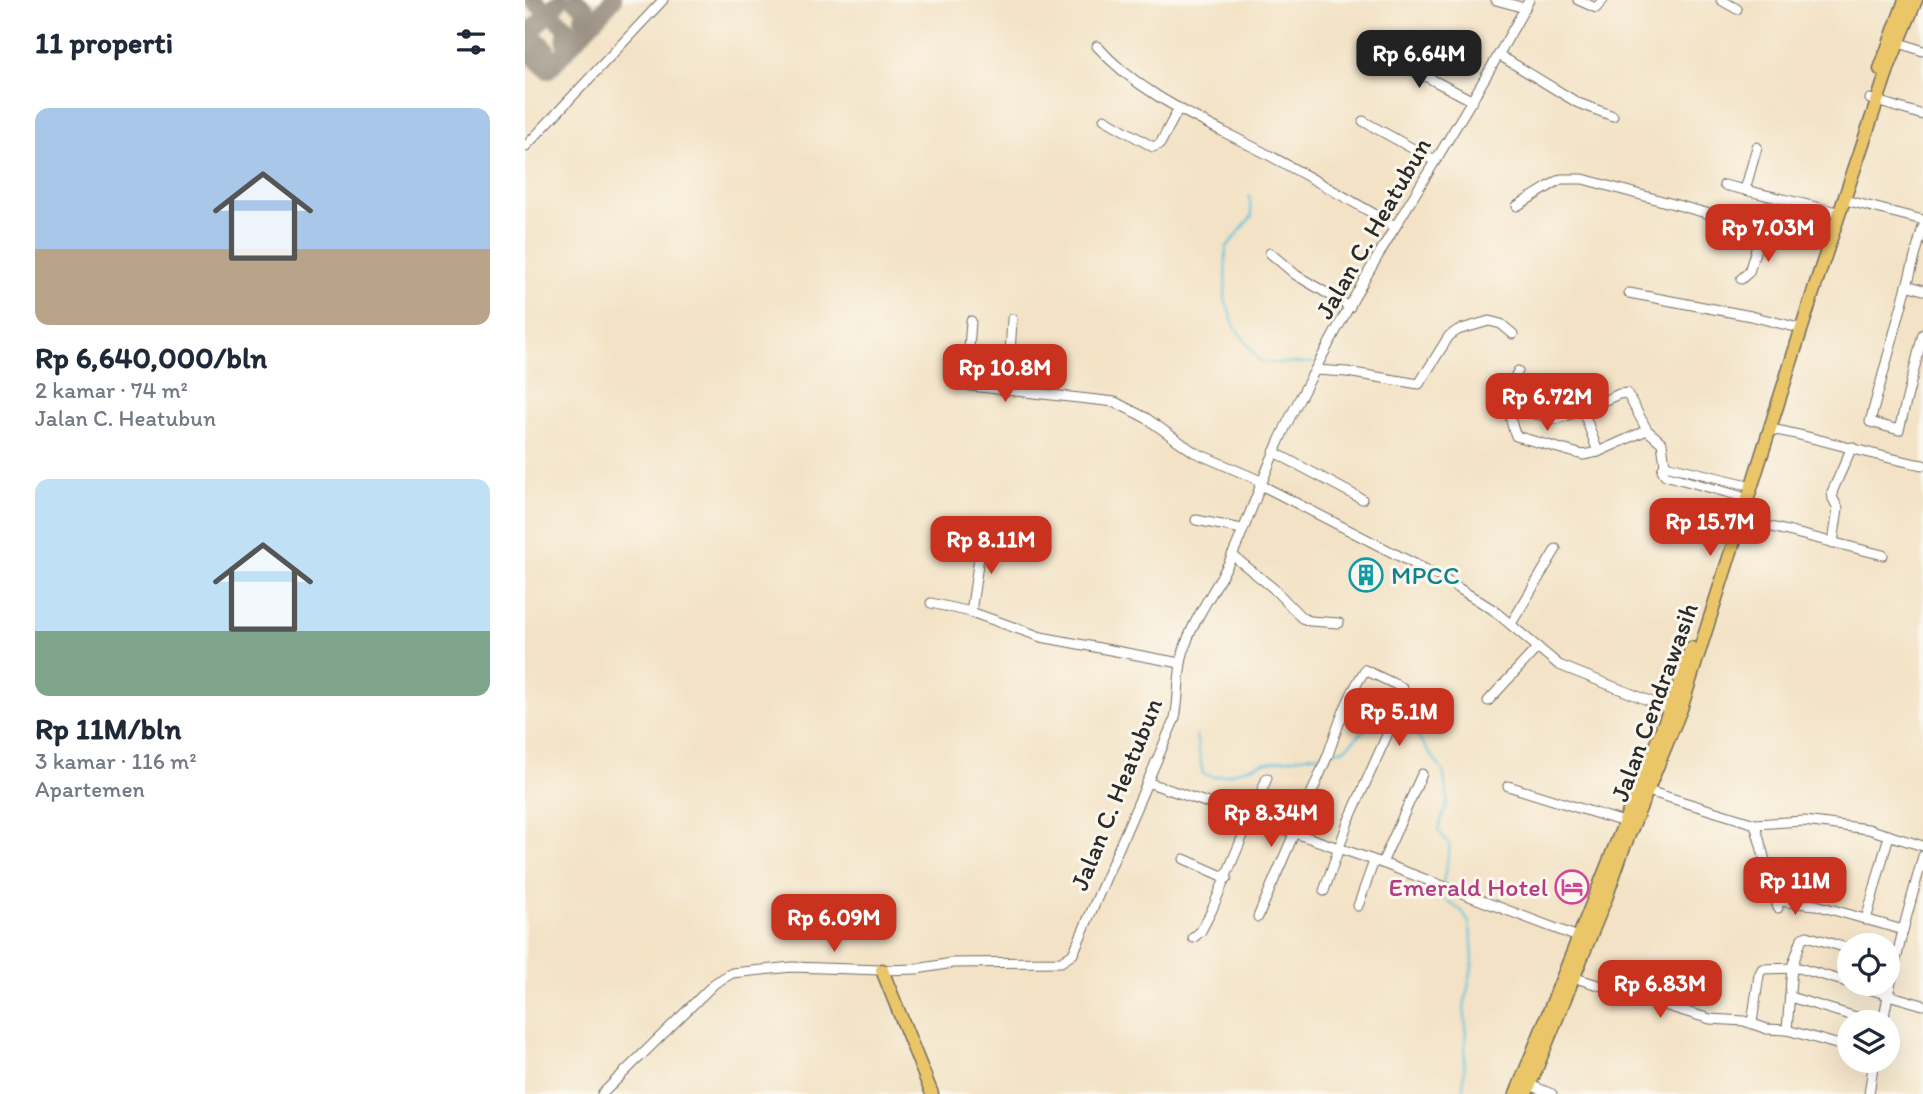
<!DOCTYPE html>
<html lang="id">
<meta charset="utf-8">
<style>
:root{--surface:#fff;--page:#f2f2f3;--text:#1f2937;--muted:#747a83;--accent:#c8321e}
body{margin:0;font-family:Itim,sans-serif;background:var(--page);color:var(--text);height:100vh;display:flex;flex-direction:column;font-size:26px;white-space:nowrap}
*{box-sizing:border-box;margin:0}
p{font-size:23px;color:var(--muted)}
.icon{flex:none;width:38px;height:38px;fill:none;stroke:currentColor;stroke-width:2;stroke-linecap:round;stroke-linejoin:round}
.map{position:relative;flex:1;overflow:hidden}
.side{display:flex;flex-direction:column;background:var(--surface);width:525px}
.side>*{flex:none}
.controls{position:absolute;left:1312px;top:933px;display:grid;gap:14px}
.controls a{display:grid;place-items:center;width:63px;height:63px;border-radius:50%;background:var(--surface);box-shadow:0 7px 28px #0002;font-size:35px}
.price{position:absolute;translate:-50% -60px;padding:0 16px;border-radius:14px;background:var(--accent);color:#fff;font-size:23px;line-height:46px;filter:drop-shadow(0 2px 4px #0008)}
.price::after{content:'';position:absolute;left:50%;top:42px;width:21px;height:16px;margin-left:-10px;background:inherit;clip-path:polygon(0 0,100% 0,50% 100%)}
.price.active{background:#222;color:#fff}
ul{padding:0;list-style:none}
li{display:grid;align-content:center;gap:14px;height:371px;padding:0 35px}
li span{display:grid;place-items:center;height:217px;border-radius:14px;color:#555}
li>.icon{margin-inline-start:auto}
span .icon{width:126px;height:126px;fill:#fffc;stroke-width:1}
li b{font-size:30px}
h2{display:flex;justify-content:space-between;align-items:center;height:84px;padding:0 35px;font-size:30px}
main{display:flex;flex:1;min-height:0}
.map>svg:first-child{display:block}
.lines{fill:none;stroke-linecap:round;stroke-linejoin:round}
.stream{stroke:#5fc2dd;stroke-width:2}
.taxiway{stroke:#8f8678;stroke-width:18}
.minor-casing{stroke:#716b61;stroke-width:11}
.major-casing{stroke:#716b61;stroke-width:15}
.minor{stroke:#fff;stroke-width:9}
.major{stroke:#ebc669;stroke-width:12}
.labels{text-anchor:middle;stroke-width:6;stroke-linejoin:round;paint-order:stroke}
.street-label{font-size:26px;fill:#2b2b2b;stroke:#fbf7ec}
.culture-label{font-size:26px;fill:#0d838f;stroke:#fbf7ec;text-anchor:start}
.hotel-label{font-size:26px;fill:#b23c85;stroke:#fbf7ec;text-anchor:end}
</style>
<main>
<section class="side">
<h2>11 properti<svg class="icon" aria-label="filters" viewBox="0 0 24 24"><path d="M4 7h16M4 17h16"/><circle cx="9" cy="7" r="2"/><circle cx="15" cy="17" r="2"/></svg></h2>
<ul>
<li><span style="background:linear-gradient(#a9c7e8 65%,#b9a48a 0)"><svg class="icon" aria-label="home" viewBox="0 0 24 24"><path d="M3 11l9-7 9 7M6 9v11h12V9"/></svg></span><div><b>Rp 6,640,000/bln</b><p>2 kamar · 74 m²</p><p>Jalan C. Heatubun</p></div></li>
<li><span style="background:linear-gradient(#bfe0f5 70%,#7fa58c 0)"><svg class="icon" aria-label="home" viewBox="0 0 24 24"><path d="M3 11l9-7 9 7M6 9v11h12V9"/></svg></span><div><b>Rp 11M/bln</b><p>3 kamar · 116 m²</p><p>Apartemen</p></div></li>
</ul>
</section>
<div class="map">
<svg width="1398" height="1094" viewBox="0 0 1398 1094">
<rect width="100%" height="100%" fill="#fbf7ec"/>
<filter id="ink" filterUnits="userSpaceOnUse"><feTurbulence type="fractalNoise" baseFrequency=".0143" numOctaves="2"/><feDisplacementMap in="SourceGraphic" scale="14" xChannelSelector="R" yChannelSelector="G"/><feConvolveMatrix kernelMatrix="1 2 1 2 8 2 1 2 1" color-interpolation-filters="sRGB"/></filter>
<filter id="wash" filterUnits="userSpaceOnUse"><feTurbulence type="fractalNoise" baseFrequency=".00686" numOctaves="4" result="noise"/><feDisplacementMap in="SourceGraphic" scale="28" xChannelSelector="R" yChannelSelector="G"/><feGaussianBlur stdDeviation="1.57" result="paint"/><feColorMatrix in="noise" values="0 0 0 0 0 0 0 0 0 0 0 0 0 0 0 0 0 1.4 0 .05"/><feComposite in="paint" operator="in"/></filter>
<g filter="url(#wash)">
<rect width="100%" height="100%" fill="#f3e2c5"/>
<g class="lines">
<g class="stream">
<polyline points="724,196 727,216 701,248 700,299 710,327 736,363 788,363"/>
<polyline points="870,728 883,729 890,733 918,771 923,800 913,830 925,846 918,883"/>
<polyline points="671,735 678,774 689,777 700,775 737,763 801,753"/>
<polyline points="807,752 819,749 845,725 861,727"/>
<polyline points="916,888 914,896 937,911 944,923 947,942 948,962 939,1008 941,1026 938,1094"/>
</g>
<g class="taxiway">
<polyline points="8,0 42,28 40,43 44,48"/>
<polyline points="50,0 60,8 58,18 62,28"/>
<polyline points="0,29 21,49 20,62 23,70 88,0"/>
<polyline points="0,38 35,0"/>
<polyline points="0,50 23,70"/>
</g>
</g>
</g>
<g filter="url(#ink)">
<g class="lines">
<defs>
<g id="minor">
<polyline points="971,0 1000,8"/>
<polyline points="1053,0 1071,8 1078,0"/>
<polyline points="1196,0 1212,9"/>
<polyline points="1375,43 1398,51"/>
<path d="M572,46C615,95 677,120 734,150C780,174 825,200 870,226"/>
<polyline points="854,52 948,101"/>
<polyline points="974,55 1053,103 1088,116"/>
<polyline points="1345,99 1398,115"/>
<polyline points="579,119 628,147 635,144 654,108"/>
<polyline points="838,121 910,161"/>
<polyline points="0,147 138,0"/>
<polyline points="1199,185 1308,211"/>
<polyline points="1220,190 1232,147"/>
<polyline points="1320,200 1398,220"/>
<polyline points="992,206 1036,179 1058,179 1297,245"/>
<polyline points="1398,227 1345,422 1374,430 1398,334"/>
<polyline points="745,253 771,275 825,307"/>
<polyline points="1216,279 1224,272 1237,229"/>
<polyline points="1382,285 1398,290"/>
<polyline points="1104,293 1226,316 1270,327"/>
<polyline points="446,321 442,377 446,386 590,402 621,418 669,452 736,481"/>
<polyline points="790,370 822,372 894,384 924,336 933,330 964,321 976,324 988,334"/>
<path d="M993,371C981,391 982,415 991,436L1058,455L1073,452"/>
<polyline points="483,390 487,319"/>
<polyline points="984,408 1032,419 1058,410"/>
<path d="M1245,429C1297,438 1346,456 1398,465"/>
<polyline points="1122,430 1073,452 1058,410 1094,394 1102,393 1122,430 1137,443 1140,465 1219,484"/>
<polyline points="749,452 837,499"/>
<polyline points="1140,465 1137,470 1140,475 1215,496"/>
<polyline points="734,484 917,578 967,609 1034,665 1145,709"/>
<polyline points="1215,519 1358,555"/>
<polyline points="671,520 717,529"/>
<polyline points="1308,543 1313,508 1308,499 1307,492 1327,447"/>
<polyline points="707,555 748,588 777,618 785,621 814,623"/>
<polyline points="406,603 446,612 516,637 655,663"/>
<polyline points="446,612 457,537"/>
<polyline points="986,624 1031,549"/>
<polyline points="963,701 1013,647"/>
<polyline points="622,782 857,863 1053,937"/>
<polyline points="983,786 1099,822"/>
<polyline points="1123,791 1230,824 1279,821 1343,829 1398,846"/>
<polyline points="1230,824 1253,908"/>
<polyline points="1398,856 1378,930 1363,995 1398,1005"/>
<polyline points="659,859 702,878"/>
<polyline points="857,863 897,774"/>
<polyline points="1252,901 1291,905 1378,930"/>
<polyline points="833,906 849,861"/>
<path d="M733,917L803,755C813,725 823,696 840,670L878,688L880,695L823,822L799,891"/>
<polyline points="1341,920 1364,835"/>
<polyline points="668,938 676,931 686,912 742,778"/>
<polyline points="1047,977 1185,1019 1219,1021 1242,1029 1262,1030 1325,1048"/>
<polyline points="1328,984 1363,995 1358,1022"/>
<polyline points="1265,997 1348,1022"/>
<polyline points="1227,1023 1234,975 1237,969 1274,968 1325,983"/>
<polyline points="1262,1030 1267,967 1277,938 1282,936 1325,949"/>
<polyline points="1005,1085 1027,1094"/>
<path d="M77,1094L190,983L207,973L267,967L357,970L392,969L427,963L536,962L548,954L650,718C655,696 652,672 659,650C668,618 693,587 707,556C730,504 747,450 774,400C805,341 837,281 872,224C917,149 963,77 1004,0"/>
<polyline points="1344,1094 1349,1060"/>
</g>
<g id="major">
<polyline points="1355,69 1380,0"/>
<polyline points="357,970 407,1094"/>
<polyline points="991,1094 1152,691 1166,648"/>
<polyline points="1001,1094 1081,898 1097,852 1156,709 1293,277 1364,66 1391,0"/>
</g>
</defs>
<use href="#minor" class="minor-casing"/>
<use href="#major" class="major-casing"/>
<use href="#minor" class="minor"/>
<use href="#major" class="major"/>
</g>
</g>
<defs>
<symbol id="building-ring" viewBox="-11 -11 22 22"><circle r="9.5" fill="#fbf7ec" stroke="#0f9aa8" stroke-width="1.5"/><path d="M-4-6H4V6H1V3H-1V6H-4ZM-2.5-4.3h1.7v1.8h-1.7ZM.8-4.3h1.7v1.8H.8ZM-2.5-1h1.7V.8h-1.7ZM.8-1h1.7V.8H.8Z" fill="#0f9aa8"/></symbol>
<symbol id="hotel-ring" viewBox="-11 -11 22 22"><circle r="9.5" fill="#fbf7ec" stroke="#d1479c" stroke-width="1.5"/><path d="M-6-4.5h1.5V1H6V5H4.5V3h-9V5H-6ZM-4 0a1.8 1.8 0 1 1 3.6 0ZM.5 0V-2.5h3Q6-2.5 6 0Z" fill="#d1479c"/></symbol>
</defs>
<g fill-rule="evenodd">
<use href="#building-ring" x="822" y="556" width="38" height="38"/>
<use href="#hotel-ring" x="1028" y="868" width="38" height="38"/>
</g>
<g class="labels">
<g class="street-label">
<text transform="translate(848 228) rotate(-60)" y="9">Jalan C. Heatubun</text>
<text transform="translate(1129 702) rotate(-70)" y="9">Jalan Cendrawasih</text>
<text transform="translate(591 794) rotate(-68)" y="9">Jalan C. Heatubun</text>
</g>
<g class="culture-label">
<text x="866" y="584">MPCC</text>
</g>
<g class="hotel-label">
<text x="1023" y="896">Emerald Hotel</text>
</g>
</g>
</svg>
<div class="controls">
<a><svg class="icon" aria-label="locate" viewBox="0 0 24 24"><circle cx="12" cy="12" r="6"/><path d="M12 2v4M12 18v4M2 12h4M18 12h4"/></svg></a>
<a><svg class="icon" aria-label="layers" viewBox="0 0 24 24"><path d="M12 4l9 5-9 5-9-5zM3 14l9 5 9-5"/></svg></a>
</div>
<b class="price active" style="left:894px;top:90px">Rp 6.64M</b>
<b class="price" style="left:1243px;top:264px">Rp 7.03M</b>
<b class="price" style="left:480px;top:404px">Rp 10.8M</b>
<b class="price" style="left:1022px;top:433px">Rp 6.72M</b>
<b class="price" style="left:1185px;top:558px">Rp 15.7M</b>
<b class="price" style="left:466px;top:576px">Rp 8.11M</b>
<b class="price" style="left:874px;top:748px">Rp 5.1M</b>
<b class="price" style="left:746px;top:849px">Rp 8.34M</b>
<b class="price" style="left:1270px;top:917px">Rp 11M</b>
<b class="price" style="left:309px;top:954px">Rp 6.09M</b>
<b class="price" style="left:1135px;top:1020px">Rp 6.83M</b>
</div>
</main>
